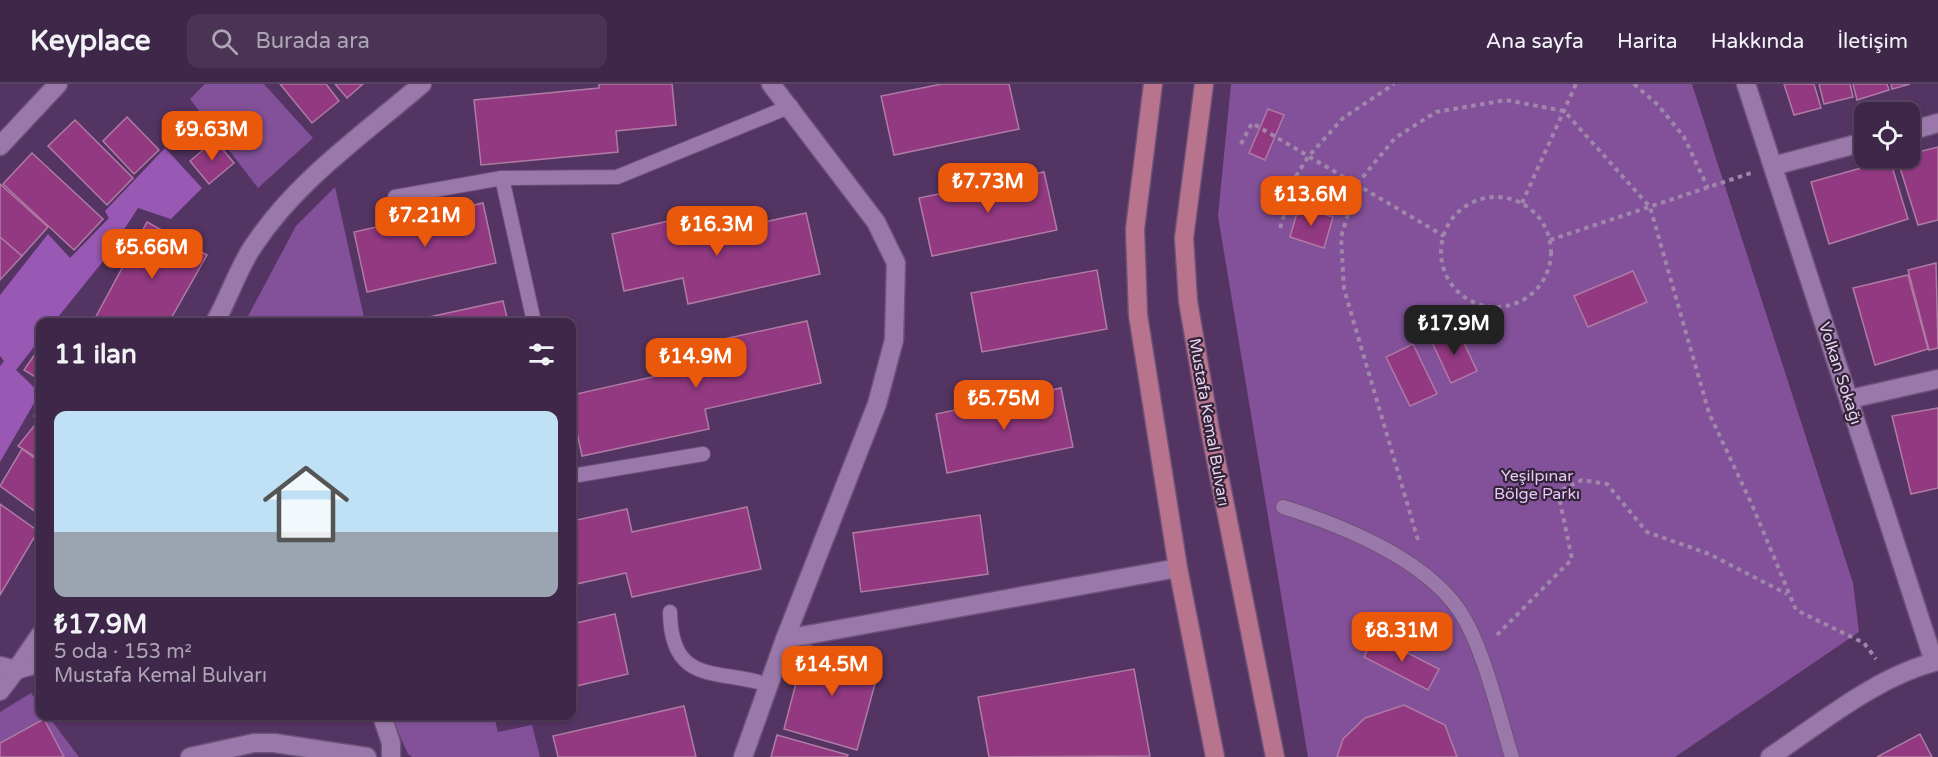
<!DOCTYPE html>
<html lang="tr">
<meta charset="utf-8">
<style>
:root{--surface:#3f274a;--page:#4a3354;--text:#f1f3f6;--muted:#ada5b5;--line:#584462;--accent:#ea580c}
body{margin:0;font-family:"Varela Round",sans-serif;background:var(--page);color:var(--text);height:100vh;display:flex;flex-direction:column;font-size:22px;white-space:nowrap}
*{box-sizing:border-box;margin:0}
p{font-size:20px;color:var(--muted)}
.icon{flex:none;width:33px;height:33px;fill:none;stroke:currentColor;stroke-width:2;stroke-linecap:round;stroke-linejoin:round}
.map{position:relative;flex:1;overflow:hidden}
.drawer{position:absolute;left:36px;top:234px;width:540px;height:402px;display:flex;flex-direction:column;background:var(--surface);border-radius:12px;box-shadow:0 2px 4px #0004,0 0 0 2px var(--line)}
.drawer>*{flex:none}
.tools{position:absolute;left:1854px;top:18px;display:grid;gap:12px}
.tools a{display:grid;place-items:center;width:66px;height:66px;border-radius:12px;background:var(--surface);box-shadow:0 2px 4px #0004,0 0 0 2px var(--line);font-size:30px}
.price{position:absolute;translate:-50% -51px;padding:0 14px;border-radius:12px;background:var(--accent);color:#fff;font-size:20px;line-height:39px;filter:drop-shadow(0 2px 3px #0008)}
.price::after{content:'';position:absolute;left:50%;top:36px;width:18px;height:14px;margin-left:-9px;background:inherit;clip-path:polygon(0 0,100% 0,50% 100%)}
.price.current{background:#222;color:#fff}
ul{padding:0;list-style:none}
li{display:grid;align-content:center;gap:12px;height:318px;padding:0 18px}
li span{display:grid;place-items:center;height:186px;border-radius:12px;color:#555}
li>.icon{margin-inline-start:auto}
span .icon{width:108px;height:108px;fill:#fffc;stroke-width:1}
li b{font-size:26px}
h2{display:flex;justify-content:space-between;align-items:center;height:72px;padding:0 18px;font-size:26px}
header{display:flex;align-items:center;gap:36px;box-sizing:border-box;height:84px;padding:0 30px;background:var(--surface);border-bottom:2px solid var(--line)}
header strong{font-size:28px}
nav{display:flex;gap:33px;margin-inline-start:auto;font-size:21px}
.search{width:420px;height:54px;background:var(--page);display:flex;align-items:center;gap:15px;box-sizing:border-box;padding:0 21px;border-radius:12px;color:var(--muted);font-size:22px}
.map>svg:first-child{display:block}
.green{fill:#835199}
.forest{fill:#9958b4}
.building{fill:#923982;stroke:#af7ba3;stroke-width:1.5}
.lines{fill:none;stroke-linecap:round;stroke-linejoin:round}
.lane-casing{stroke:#6d5279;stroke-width:16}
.street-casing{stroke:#6d5279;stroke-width:21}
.secondary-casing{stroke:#6d5279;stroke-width:21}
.primary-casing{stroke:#6d5279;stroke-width:21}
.path{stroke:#a086ab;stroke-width:4;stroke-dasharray:4.5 4.5;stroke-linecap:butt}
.lane{stroke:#9b78aa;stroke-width:14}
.street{stroke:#9b78aa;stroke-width:18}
.secondary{stroke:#9b78aa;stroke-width:18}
.primary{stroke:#b9748d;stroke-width:18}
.labels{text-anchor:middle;stroke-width:4.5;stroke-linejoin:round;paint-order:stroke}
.street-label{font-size:16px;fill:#e7d4f0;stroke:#322338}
.park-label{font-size:16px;fill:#e7c7f6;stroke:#322338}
</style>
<header>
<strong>Keyplace</strong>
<div class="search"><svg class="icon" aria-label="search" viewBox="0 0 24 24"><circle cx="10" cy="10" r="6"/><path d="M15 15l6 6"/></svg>Burada ara</div>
<nav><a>Ana sayfa</a><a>Harita</a><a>Hakkında</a><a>İletişim</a></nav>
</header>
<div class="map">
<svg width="1938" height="673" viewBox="0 0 1938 673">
<rect width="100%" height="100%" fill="#543462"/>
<g class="green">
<polygon points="205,0 264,0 313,54 258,104 190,15"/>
<polygon points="1231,0 1692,0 1853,499 1859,548 1675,673 1308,673 1218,132"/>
<polygon points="335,103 365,238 245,238 296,142"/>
<polygon points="31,609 40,622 40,632 48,632 79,673 0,673 0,628"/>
<polygon points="391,632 494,632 498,648 532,641 540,673 412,673 408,670"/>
</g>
<polygon class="forest" points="165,64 202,104 171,135 138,124 104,176 54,238 40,238 40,255 16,286 40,309 0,378 0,282 4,277 0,272 0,211 48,150 70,174 109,134 105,127"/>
<g class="building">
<polygon points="280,0 326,0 339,17 312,39"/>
<polygon points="335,0 363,0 347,14"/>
<polygon points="599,0 672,0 676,41 616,47 618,68 481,81 474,16 599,4"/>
<polygon points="942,0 1009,0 1019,45 894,71 881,12"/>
<polygon points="1784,0 1814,0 1821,24 1794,31"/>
<polygon points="1819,0 1850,0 1853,13 1824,20"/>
<polygon points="1853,0 1887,0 1889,6 1857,16"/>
<polygon points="1891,0 1910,0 1892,5"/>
<polygon points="1268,25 1284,31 1265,76 1249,69"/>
<polygon points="127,33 159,66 134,90 103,57"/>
<polygon points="75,36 133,94 107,121 48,62"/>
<polygon points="215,56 234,79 209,100 190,77"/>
<polygon points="1938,63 1938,136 1918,141 1897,74 1910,74 1910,70"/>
<polygon points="32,69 103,135 74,166 3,100"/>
<polygon points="1890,76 1908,135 1829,160 1811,98"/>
<polygon points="1044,88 1057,146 932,172 919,114"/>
<polygon points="0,100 48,143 22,172 0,153"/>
<polygon points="483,119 496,179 367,208 354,148"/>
<polygon points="1299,122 1333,133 1324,164 1290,153"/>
<polygon points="806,129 820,190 688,220 683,194 624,207 612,150 686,133 691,154"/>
<polygon points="147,138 207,171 169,238 93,238"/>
<polygon points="0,153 22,172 0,196"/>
<polygon points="1936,179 1938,264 1929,266 1908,186"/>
<polygon points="1097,186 1107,245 982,268 971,209"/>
<polygon points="1633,187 1647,218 1588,243 1574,212"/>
<polygon points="1908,191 1928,265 1875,281 1853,204"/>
<polygon points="503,217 508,238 406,238"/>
<polygon points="807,237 821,299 705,325 709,345 582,372 572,325 572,311 683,286 678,265"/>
<polygon points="1457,244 1477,287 1451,299 1431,256"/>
<polygon points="1413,260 1437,310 1410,322 1386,273"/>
<polygon points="40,263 40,296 24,286"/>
<polygon points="1061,304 1073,363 947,389 936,330"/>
<polygon points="40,322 40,336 34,332"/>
<polygon points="1938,324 1938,404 1911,410 1892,332"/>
<polygon points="38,337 40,339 40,376 18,362"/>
<polygon points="22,365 40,378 40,431 0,402"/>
<polygon points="0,420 38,447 0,511"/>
<polygon points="747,423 761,485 632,513 626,489 572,501 572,437 627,425 632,448"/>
<polygon points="980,431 988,490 861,508 853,449"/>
<polygon points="615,530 628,590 572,603 572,540"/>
<polygon points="1375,552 1439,585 1428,606 1364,573"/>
<polygon points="806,561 880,581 857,666 784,645"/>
<polygon points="1134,585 1150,672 989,673 978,613"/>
<polygon points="1404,621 1445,641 1457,673 1337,673 1343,655 1365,634"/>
<polygon points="684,622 696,673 558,673 553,652"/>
<polygon points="198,632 210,632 206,637"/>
<polygon points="44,635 64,673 0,673 0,659"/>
<polygon points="1920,650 1932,673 1877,673"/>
<polygon points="777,651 848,671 847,673 771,673"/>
</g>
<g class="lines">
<defs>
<g id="lane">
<polyline points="395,113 502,94"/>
<polyline points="534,238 502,94 617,93 791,22"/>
<polyline points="572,392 703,370"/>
<path d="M1283,423C1341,441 1423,474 1459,526C1484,563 1498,629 1512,673"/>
<path d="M670,528C671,603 719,584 769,601"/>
</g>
<g id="street">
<polyline points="771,0 876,138 896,179 894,256 877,320 785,555 1178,484"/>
<polyline points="1746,0 1934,578"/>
<polyline points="1910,47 1938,39"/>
<polyline points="0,62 58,0"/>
<polyline points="1773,82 1864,58"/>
<path d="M215,238C229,214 238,184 254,161C297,96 364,50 422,0"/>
<polyline points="1850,315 1938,295"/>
<polyline points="0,582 16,586 40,551"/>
<polyline points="0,607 16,586 40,579"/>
<polyline points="382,632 391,659 391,673"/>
<polyline points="190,673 254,659 274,659 367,673"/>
<polyline points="743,673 785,555"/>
</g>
<path id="secondary" d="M1770,673C1821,639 1877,592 1938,577"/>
<g id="primary">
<polyline points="1153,0 1135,145 1138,231 1178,484 1215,673"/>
<polyline points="1204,0 1184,154 1188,217 1210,346 1275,673"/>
</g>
</defs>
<use href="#lane" class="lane-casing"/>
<use href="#street" class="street-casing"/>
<use href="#secondary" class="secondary-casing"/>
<use href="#primary" class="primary-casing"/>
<g class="path">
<polyline points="1634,0 1658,21 1684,53 1708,104"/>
<polyline points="1241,60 1252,39 1444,152"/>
<circle cx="1496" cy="168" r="55"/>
<polyline points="1522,119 1576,0"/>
<polyline points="1280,144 1296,92 1308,73 1343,34 1394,0"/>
<polyline points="1550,156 1751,89"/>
<polyline points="1418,456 1344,205 1341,153 1357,100 1395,54 1436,28 1506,16 1564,27 1650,123 1709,329 1753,423 1796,526 1864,559 1876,575"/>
<polyline points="1497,551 1572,475 1558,408 1582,396 1607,400 1647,448 1709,470 1787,510"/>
</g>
<use href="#lane" class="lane"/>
<use href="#street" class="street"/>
<use href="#secondary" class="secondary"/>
<use href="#primary" class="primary"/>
</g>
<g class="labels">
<g class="street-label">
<text transform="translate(1841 289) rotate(72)" y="6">Volkan Sokağı</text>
<text transform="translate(1210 338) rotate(80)" y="6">Mustafa Kemal Bulvarı</text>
</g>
<g class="park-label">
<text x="1537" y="397">Yeşilpınar<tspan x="1537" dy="18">Bölge Parkı</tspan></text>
</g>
</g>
</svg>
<div class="tools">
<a><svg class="icon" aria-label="locate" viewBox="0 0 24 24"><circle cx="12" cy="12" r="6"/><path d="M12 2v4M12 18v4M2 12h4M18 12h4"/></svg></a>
</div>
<b class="price" style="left:212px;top:78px">₺9.63M</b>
<b class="price" style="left:988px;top:130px">₺7.73M</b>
<b class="price" style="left:1311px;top:143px">₺13.6M</b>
<b class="price" style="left:425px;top:164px">₺7.21M</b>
<b class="price" style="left:717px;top:173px">₺16.3M</b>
<b class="price" style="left:152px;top:196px">₺5.66M</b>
<b class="price current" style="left:1454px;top:272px">₺17.9M</b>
<b class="price" style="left:696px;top:305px">₺14.9M</b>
<b class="price" style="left:1004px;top:347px">₺5.75M</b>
<b class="price" style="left:1402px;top:579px">₺8.31M</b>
<b class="price" style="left:832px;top:613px">₺14.5M</b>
<section class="drawer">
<h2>11 ilan<svg class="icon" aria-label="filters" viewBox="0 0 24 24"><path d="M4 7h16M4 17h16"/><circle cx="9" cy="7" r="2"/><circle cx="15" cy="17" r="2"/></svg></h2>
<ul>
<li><span style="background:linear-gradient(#bfe0f5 65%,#9aa5b1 0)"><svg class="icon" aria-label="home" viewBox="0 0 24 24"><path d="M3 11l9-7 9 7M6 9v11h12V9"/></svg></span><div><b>₺17.9M</b><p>5 oda · 153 m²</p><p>Mustafa Kemal Bulvarı</p></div></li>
</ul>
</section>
</div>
